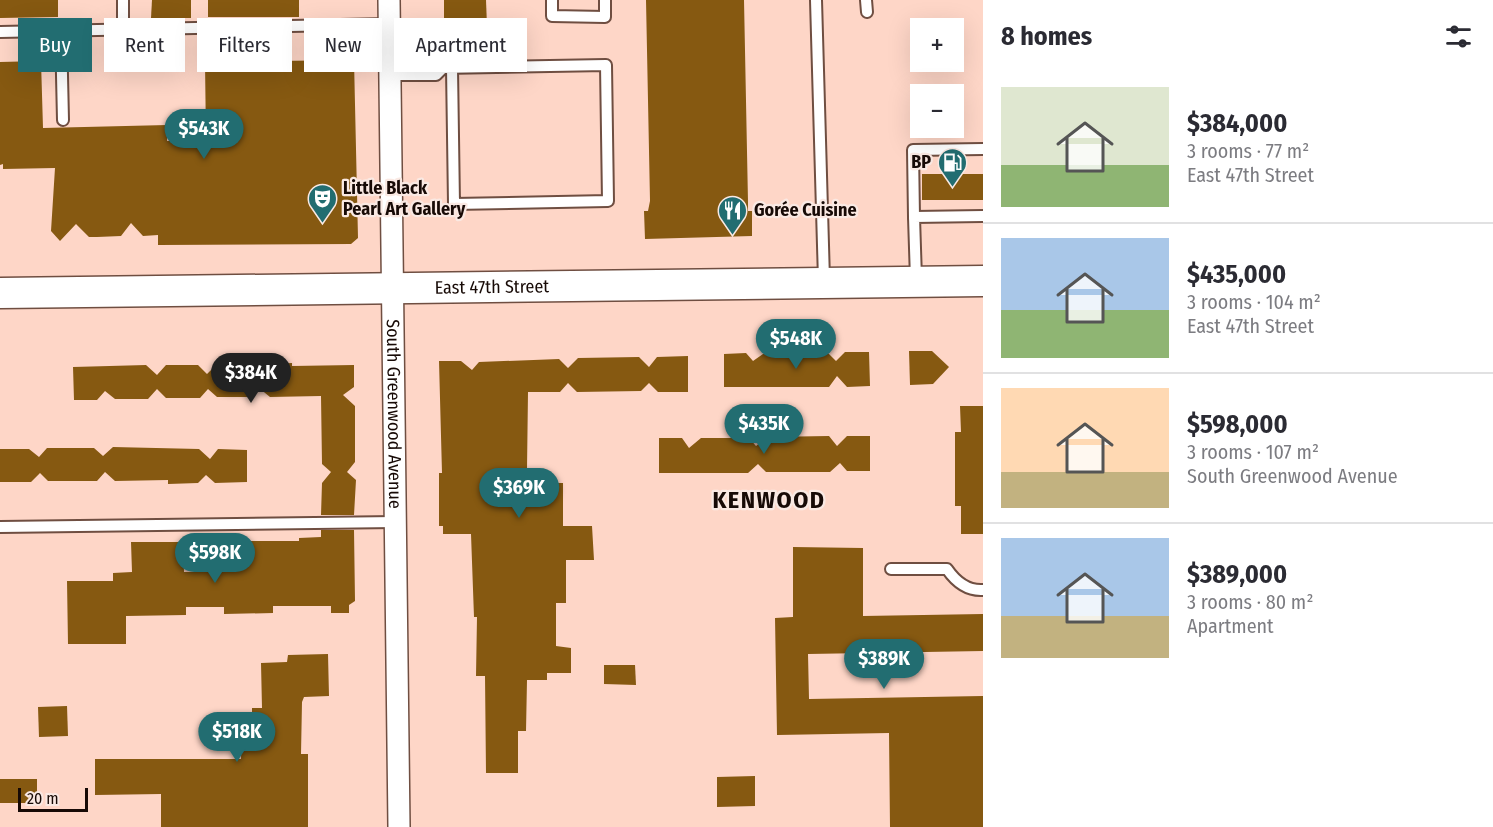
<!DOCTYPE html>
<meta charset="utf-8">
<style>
:root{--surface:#fff;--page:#f2f2f3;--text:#2b2b33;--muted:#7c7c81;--line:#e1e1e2;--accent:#226d71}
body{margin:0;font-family:"Fira Sans Condensed",sans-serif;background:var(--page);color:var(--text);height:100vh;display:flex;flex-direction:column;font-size:22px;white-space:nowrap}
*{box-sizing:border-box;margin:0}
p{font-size:20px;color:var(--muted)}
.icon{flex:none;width:33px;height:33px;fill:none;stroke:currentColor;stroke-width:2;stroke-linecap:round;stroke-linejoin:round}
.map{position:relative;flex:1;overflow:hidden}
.side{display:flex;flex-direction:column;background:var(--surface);width:510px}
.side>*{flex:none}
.guide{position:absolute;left:18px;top:18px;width:570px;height:54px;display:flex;gap:12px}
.fabs{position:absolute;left:910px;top:18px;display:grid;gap:12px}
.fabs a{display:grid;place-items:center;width:54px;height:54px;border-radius:0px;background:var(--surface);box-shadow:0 6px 24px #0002;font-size:30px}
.scale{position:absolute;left:18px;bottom:15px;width:70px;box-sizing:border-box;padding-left:6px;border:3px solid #170a06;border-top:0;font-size:16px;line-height:21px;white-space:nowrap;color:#170a06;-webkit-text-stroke:4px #fae9e3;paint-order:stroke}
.price{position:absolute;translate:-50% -51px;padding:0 14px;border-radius:21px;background:var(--accent);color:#fff;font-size:20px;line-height:39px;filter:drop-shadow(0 2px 3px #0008)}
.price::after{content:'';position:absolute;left:50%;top:36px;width:18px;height:14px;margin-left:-9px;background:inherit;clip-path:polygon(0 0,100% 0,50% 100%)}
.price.on{background:#222;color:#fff}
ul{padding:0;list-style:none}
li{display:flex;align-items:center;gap:18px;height:150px;padding:0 18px}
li+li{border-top:2px solid var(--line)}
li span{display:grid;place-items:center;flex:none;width:168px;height:120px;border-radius:0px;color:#555}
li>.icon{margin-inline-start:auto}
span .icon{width:72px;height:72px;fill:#fffc;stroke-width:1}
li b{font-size:26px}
h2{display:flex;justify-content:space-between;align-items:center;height:72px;padding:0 18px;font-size:26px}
.pill{padding:0 21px;border-radius:0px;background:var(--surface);box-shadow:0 6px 24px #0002;font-size:21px;line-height:54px}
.pill.on{background:var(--accent);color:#fff}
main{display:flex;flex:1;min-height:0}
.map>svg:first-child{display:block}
.building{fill:#865911}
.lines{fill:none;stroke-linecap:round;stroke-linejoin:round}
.service-casing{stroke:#6f4e41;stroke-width:14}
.minor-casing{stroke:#6f4e41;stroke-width:24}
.secondary-casing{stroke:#6f4e41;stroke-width:33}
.service{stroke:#fff;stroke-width:10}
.minor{stroke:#fff;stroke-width:21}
.secondary{stroke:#fff;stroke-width:30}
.labels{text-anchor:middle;stroke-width:4.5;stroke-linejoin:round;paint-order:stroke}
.poi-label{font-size:18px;font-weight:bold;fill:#170a06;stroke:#fae9e3;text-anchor:start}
.street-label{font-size:18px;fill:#170a06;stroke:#fae9e3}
.district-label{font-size:24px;font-weight:bold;letter-spacing:1.5px;fill:#170a06;stroke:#fae9e3}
</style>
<main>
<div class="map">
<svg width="983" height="827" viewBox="0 0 983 827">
<rect width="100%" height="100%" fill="#fed6c7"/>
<g class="building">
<polygon points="0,0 58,0 58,17 0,18"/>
<polygon points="152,0 191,0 191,18 151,18"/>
<rect x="208" y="0" width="91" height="17"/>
<polygon points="444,0 486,0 487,26 444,25"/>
<polygon points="646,0 744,0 748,202 748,211 752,211 752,236 645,239 644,211 648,211 650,201"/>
<polygon points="354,60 358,238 351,244 158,245 158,235 143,236 131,223 121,236 97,237 89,237 76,224 60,241 51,231 55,168 3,169 3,164 0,165 0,62 41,61 43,128 167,125 167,141 206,140 205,62"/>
<rect x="922" y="174" width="61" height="26"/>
<polygon points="909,351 932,351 949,367 933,384 910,385"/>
<polygon points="827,352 836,361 845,352 869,352 870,386 847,387 837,376 829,387 724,387 724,354 746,353 753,361 763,354"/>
<polygon points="688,356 688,392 658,392 649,383 641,391 577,392 568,383 560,392 528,392 527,469 537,469 537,475 547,475 547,483 563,483 563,526 592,526 594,560 566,560 566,603 556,603 556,646 571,648 571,673 547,673 547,680 527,680 526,731 518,731 518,773 486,773 485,676 476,676 477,617 474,617 471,534 443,534 443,526 439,526 439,473 442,473 439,361 461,361 472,370 479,362 559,359 568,368 578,358 639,357 649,367 657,357"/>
<polygon points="249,363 259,373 268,364 292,363 292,366 354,365 354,387 343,395 355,406 355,462 347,472 356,480 354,515 321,515 322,483 331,472 322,464 321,396 270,397 259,388 250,397 217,397 208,389 200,398 166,398 157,389 148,399 115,399 105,391 97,400 74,400 73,367 146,365 157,375 166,365 198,365 207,374 217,364"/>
<polygon points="960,406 983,406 983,534 961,534 961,506 955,506 955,432 961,432"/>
<polygon points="829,436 837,446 847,436 870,436 870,471 847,471 840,463 830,472 766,472 758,464 748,473 659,473 659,438 682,438 689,448 701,438 749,438 756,446 767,437"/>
<polygon points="113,447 199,449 210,459 218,449 247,450 247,482 215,483 206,475 198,483 168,484 168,480 115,481 105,472 97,481 48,481 40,473 31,482 0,482 0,449 29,449 39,457 47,448 94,448 103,456"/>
<polygon points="321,530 354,530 355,601 349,605 349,613 331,613 331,606 273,606 273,613 224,614 224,607 186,607 186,615 126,616 126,644 68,644 67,581 113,581 113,573 132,572 131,542 183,542 184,572 221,572 220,541 299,541 299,538 321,537"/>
<polygon points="793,547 863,548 863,616 983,614 983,651 808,654 809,699 983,696 983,827 890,827 889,733 777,735 775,618 793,617"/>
<polygon points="328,654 329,696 304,697 302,702 301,754 308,754 308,827 161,827 161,794 95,795 95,759 241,759 242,721 252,721 252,708 262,708 261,663 287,662 288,655"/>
<polygon points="604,665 635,665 636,685 604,684"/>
<polygon points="67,706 68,736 39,737 38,707"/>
<polygon points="755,776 755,806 717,807 717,777"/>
<rect x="0" y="779" width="37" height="24"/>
</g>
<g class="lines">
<defs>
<g id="service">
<polyline points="123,0 123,29"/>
<polyline points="552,0 552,16 605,17 605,0"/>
<polyline points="816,0 824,280"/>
<polyline points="866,0 867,12"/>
<polyline points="61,31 63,120"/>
<polyline points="0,32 389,24"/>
<polyline points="390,60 435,60 443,68"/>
<polyline points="390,75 436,75 443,68 606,65 608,201 454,204 452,68"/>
<polyline points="914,217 913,150 983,149"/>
<polyline points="916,279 914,217 983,216"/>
<polyline points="0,527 396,522"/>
<path d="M891,569H947C956,582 967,591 983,590"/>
</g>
<g id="minor">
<path id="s1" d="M389,0L399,827"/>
</g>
<g id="secondary">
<path id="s2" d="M0,293L983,281"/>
</g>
</defs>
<use href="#service" class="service-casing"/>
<use href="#minor" class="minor-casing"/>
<use href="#secondary" class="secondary-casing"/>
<use href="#service" class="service"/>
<use href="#minor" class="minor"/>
<use href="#secondary" class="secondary"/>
</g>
<defs>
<symbol id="fuel-pin" viewBox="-11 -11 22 30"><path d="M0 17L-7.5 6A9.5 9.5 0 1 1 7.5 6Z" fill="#226d71" stroke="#fae9e3"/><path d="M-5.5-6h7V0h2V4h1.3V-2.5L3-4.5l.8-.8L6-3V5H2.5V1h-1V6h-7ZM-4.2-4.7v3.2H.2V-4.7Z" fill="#fff"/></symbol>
<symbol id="theatre-pin" viewBox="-11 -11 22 30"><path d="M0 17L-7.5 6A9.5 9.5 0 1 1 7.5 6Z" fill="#226d71" stroke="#fae9e3"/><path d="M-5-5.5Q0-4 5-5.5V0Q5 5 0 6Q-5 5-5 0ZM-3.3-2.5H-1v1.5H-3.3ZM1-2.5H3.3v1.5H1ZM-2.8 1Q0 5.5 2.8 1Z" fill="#fff"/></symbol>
<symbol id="restaurant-pin" viewBox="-11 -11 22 30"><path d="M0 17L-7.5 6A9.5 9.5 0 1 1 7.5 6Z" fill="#226d71" stroke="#fae9e3"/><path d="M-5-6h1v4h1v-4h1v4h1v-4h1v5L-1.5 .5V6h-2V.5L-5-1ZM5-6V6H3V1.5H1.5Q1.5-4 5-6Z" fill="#fff"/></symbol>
</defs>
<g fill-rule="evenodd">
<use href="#fuel-pin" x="936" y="146" width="33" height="45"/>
<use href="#theatre-pin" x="306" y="182" width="33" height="45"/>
<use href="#restaurant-pin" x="716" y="194" width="33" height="45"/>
</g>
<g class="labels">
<g class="poi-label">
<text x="931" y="168" text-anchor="end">BP</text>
<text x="343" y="194">Little Black<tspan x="343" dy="21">Pearl Art Gallery</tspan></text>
<text x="754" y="216">Gorée Cuisine</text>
</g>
<g class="street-label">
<text dy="6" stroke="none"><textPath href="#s2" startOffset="492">East 47th Street</textPath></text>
<text dy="6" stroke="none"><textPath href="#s1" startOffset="414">South Greenwood Avenue</textPath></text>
</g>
<g class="district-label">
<text x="769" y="508">KENWOOD</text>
</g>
</g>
</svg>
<div class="fabs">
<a>+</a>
<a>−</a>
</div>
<div class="scale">20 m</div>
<b class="price" style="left:204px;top:160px">$543K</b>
<b class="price" style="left:796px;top:370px">$548K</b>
<b class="price on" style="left:251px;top:404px">$384K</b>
<b class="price" style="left:764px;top:455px">$435K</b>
<b class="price" style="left:519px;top:519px">$369K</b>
<b class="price" style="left:215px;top:584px">$598K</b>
<b class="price" style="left:884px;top:690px">$389K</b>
<b class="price" style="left:237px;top:763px">$518K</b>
<div class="guide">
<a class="pill on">Buy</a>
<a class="pill">Rent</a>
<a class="pill">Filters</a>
<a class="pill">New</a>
<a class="pill">Apartment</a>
</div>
</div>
<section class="side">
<h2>8 homes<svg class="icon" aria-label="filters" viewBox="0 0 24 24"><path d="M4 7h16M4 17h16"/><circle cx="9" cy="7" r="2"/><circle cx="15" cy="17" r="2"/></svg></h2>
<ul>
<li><span style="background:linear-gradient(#dfe7d0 65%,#8fb573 0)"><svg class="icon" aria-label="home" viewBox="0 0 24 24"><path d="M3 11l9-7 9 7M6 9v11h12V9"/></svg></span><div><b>$384,000</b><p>3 rooms · 77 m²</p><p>East 47th Street</p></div></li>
<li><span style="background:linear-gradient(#a9c7e8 60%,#8fb573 0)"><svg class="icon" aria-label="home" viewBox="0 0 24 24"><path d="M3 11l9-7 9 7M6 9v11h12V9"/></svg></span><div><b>$435,000</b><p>3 rooms · 104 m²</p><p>East 47th Street</p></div></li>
<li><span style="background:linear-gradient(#ffd9b3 70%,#c2b280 0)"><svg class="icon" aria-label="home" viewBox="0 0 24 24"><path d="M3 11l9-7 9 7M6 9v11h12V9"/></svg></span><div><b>$598,000</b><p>3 rooms · 107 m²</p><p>South Greenwood Avenue</p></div></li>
<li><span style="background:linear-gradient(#a9c7e8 65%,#c2b280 0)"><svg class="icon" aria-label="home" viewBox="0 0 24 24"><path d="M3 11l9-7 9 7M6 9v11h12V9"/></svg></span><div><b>$389,000</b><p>3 rooms · 80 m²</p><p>Apartment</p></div></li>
</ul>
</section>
</main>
